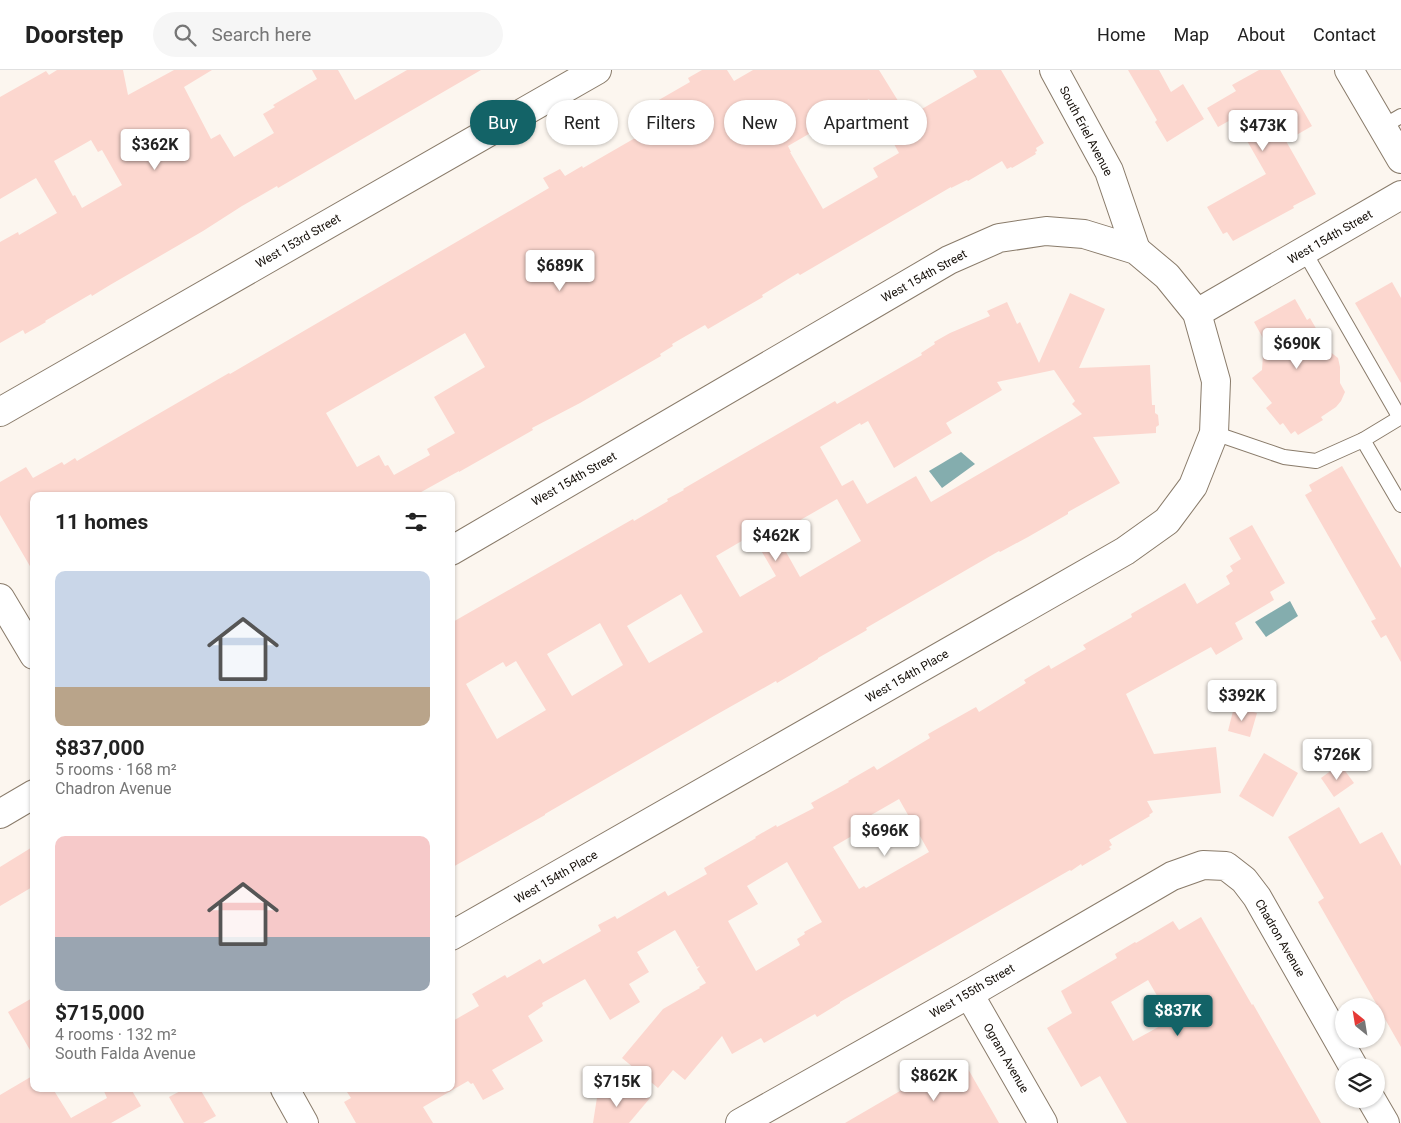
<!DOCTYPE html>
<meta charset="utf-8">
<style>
:root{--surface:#fff;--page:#f6f6f6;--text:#222;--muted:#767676;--line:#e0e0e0;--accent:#136367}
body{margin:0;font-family:Roboto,sans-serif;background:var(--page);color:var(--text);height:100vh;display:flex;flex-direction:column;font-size:19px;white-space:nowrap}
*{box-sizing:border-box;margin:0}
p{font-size:16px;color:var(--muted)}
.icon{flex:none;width:28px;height:28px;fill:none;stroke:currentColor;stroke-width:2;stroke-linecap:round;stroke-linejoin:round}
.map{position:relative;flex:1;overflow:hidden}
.sheet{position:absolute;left:30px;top:422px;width:425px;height:600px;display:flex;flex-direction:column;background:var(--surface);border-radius:10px;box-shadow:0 1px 4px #0004}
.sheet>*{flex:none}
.guide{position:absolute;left:470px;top:30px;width:475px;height:45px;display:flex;gap:10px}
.needle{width:32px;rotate:330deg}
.fabs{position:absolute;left:1335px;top:928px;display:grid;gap:10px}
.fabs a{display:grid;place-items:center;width:50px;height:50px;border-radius:50%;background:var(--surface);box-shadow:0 1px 4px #0004;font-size:25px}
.price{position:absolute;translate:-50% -42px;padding:0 11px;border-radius:5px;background:#fff;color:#222;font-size:16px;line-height:32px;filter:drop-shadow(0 1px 2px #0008)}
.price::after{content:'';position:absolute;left:50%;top:30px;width:15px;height:11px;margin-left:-8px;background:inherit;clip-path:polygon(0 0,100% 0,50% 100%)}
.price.current{background:var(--accent);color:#fff}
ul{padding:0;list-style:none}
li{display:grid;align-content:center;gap:10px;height:265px;padding:0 25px}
li span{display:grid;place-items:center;height:155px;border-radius:10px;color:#555}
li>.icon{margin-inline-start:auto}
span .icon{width:90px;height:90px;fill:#fffc;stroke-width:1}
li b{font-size:21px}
h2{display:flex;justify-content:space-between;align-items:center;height:60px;padding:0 25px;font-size:21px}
.pill{padding:0 18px;border-radius:22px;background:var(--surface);box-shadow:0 1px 4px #0004;font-size:18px;line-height:45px}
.pill.current{background:var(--accent);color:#fff}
header{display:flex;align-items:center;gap:30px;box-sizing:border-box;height:70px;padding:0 25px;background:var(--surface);border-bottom:1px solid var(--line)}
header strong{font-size:24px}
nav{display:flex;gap:28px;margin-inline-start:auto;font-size:18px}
.search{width:350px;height:45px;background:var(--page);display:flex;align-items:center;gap:12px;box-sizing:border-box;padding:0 18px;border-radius:28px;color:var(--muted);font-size:19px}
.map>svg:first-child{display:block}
.water{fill:#84adae}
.building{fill:#fcd7cf;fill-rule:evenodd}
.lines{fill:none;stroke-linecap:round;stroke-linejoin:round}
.service-casing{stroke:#897b6a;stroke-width:16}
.minor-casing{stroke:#897b6a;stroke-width:30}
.primary-casing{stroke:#897b6a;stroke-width:30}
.service{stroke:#fff;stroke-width:14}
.minor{stroke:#fff;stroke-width:28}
.primary{stroke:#fff;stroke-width:28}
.labels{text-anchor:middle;stroke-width:4.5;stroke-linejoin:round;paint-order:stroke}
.street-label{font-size:12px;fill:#140e08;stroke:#fff}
</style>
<header>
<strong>Doorstep</strong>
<div class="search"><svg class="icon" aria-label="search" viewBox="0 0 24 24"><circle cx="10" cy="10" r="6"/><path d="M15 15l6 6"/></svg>Search here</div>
<nav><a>Home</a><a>Map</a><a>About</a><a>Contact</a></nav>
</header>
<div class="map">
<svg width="1401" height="1053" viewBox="0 0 1401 1053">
<rect width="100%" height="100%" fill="#fcf6ef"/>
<g class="water">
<polygon points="961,382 975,394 942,418 929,401"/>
<polygon points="1290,531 1298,546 1266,567 1255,552"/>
</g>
<g class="building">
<path d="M57,0H123L128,25L174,0H212L184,17L211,69L220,64L234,87L274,63L263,44L275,37L273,35L317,9L312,0H338L355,30L407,0H481L278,118L277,116L242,136L203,161L110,215L92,226L91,224L45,251L46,252L25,264L23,260L0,273V172L18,162L19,165L57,143L36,108L0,129V27L46,1L49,5ZM91,70L98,82L102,80L122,115L82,138L75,125L73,126L54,91Z"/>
<path d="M702,0H727L734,11L753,0H879L908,47L977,7L973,0H1001L1044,73L1036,78L1037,81L1035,82L1036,84L1012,98L1011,97L1007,99L1002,91L968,111L967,110L951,118V117L800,205L798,203L762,225L763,227L708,259L705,255L672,274L673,276L660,284L661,286L580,333L532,358L533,360L459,402V401L414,426H34V503L0,445V412L26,397L33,408L62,392L64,395L75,388L77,391L229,303L230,304L549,118L543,108L560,99L565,106L582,96L583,98L649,60L638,42L690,12L688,8ZM869,29L899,83L873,98L878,107L823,139L790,82H791L788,76ZM465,263L485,297L434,327L455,363L427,379L430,385L394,405L388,395L385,396L379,385L357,397L326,343Z"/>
<polygon points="1128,0 1159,0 1171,22 1183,14 1204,49 1167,72 1155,52 1157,50"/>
<polygon points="1259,0 1280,0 1312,56 1286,71 1316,124 1293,136 1294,138 1233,171 1227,162 1223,164 1207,137 1266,104 1234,48 1218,57 1207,38 1236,21 1232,15"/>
<polygon points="1392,212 1401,228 1401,313 1355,233"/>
<path d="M1070,223L1105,239L1079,298L1150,295L1152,335H1155V343L1158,345L1159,355L1156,357V363L1093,367L1120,413L1068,442V444L1028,467L1000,482L999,481L866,558L867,560L818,588V589L777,613L776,611L714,646L545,744V745L451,798V553L633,449L634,451L668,431L667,429L684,420L683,419L835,331L837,334L922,285L921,283L935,274L934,272L950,263L990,246L987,241L1007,232L1017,254L1020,252L1039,293ZM1054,300L1075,331L1072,334L1082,344L931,432L916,406L867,434L853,410L842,416L820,377L860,353L861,355L868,351L894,398L952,363L946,353L1002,320L997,312ZM837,429L861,471L800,507L776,464ZM752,465L776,506L740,527L716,486ZM681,524L703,562L649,593L627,556ZM600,553L623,595L572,626L547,584ZM516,591L546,640L497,669L466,614L503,592L506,597Z"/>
<polygon points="1295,229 1307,250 1310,248 1329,281 1338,288 1340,297 1340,313 1345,322 1341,331 1336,337 1321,347 1323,350 1298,365 1295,361 1291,364 1283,353 1280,355 1266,338 1272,333 1252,308 1262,300 1264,270 1254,252"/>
<polygon points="1342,396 1401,498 1401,592 1386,565 1381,568 1371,551 1376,549 1305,425 1312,421 1309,415"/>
<path d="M1252,455L1285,513L1270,522L1274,530L1235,553L1243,569L1216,585L1211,577L1126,624L1154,684L1216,677L1221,723L1147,731L1153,742L1149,745L1150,746L1109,770L1112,775L1109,777L1111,779L1082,796L1081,794L1071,801L1070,800L840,932V933L817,947L815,944L764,973L761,968L732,984L722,966L685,1010L673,1000L658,1018L622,988L663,939L700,918L699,917L706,913L697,899L700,896L697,897L675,860L637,882L649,902L629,914L640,932L610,950L585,909L542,933L543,936L528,946L543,971L492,1000L504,1019L483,1030L473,1013L471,1014L468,1011L423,1037L433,1053H356L344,1032L351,1028L345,1019H451V952L479,936L472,924L505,905L507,908L540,889L543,894L601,861L598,855L615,846L617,849L665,821L668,826L707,804L704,798L756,768L755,767L776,755L777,757L814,738L811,733L849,712L848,711L874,696L877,700L930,668L928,664L976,637L979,642L1026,613L1024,610L1049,595L1051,599L1086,579L1083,575L1132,547L1131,544L1185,513L1197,534L1230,514L1226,506L1233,501L1230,496L1241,489L1229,468ZM899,729L929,782L866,818L864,816L859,819L833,777L862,760L859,752ZM787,792L822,852L804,862L805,864L797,869L800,875L756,901L728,851L758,834L747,816Z"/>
<polygon points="1234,637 1257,643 1250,667 1228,661"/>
<polygon points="1264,683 1298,703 1273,747 1239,726"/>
<polygon points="1340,694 1354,713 1334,727 1321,708"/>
<polygon points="1339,737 1360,774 1382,762 1401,796 1401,977 1318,832 1324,828 1288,767"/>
<polygon points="34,776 34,816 0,836 0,797"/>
<path d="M1201,847L1252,935L1253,934L1321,1053H1127L1100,1006L1081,1017L1047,958L1072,943L1061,921L1117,888L1115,884L1135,872L1136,873L1173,851L1179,860ZM1148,910L1171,950L1133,971L1111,932Z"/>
<polygon points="34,927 34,987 8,942"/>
<polygon points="964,992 999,1053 845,1053 936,1000 938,1003 942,1001 944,1004"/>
<polygon points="34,1005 34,1019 53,1019 71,1048 107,1028 103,1019 131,1019 141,1036 111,1053 0,1053 0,1025"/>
<polygon points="184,1019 200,1019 216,1046 203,1053 184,1053 169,1027"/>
<polygon points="598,1021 650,1028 629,1053 593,1053"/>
</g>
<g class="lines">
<defs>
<g id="service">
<polyline points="1382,57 1401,46"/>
<polyline points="1304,181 1400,348"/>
<polyline points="1214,363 1284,387 1316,391 1363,370 1401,347"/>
<polyline points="1363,370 1401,435"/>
</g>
<g id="minor">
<polyline points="1054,0 1109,101 1136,180"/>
<polyline points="1197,243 1401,125"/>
<polyline points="0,342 597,0"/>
<polyline points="451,481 949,190 999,168 1046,161 1084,164 1136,180 1167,206 1197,243 1216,311 1214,363 1193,416 1167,451 1125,481 451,866"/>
<polyline points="0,528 34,585"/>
<polyline points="0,744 34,724"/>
<polyline points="969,924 1043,1053"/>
<polyline points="285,1019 304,1053"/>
<polyline points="1371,1029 1385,1053"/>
<polyline points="740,1053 969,924 1172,806 1203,795 1226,796 1244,810 1257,827 1353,996"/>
</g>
<polyline id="primary" points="1349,0 1401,89"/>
</defs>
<use href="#service" class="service-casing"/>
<use href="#minor" class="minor-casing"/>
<use href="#primary" class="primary-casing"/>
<use href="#service" class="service"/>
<use href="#minor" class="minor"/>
<use href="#primary" class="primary"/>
</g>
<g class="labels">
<g class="street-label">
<text transform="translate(1086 61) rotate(62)" y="4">South Eriel Avenue</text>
<text transform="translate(1330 167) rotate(-30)" y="4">West 154th Street</text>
<text transform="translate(298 171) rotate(-30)" y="4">West 153rd Street</text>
<text transform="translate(924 206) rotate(-29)" y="4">West 154th Street</text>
<text transform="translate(574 409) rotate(-30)" y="4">West 154th Street</text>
<text transform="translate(907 606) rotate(-30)" y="4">West 154th Place</text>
<text transform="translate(556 807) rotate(-30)" y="4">West 154th Place</text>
<text transform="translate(1280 868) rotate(60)" y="4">Chadron Avenue</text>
<text transform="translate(972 921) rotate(-30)" y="4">West 155th Street</text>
<text transform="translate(1006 988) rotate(60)" y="4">Ogram Avenue</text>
</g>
</g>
</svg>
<div class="fabs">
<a><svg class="needle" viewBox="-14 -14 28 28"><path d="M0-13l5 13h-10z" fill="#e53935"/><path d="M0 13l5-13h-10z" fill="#767676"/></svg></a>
<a><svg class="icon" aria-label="layers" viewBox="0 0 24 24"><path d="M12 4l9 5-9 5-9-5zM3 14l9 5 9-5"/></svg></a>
</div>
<b class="price" style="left:1263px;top:82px">$473K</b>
<b class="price" style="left:155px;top:101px">$362K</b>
<b class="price" style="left:560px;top:222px">$689K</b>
<b class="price" style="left:1297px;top:300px">$690K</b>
<b class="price" style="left:776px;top:492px">$462K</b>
<b class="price" style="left:1242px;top:652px">$392K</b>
<b class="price" style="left:1337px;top:711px">$726K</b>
<b class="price" style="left:885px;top:787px">$696K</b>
<b class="price current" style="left:1178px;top:967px">$837K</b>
<b class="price" style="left:934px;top:1032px">$862K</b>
<b class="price" style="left:617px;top:1038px">$715K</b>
<div class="guide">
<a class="pill current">Buy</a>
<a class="pill">Rent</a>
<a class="pill">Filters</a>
<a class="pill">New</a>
<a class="pill">Apartment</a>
</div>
<section class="sheet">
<h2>11 homes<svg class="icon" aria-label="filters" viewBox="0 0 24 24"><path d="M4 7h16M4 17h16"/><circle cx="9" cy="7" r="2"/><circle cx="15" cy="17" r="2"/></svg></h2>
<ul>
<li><span style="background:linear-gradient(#c9d6e8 75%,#b9a48a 0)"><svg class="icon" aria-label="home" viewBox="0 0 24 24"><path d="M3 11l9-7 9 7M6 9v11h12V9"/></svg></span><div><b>$837,000</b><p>5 rooms · 168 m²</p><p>Chadron Avenue</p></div></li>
<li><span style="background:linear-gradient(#f6c9c9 65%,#9aa5b1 0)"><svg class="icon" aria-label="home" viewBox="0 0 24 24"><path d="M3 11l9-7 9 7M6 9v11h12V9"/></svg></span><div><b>$715,000</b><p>4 rooms · 132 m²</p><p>South Falda Avenue</p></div></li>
</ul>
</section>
</div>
